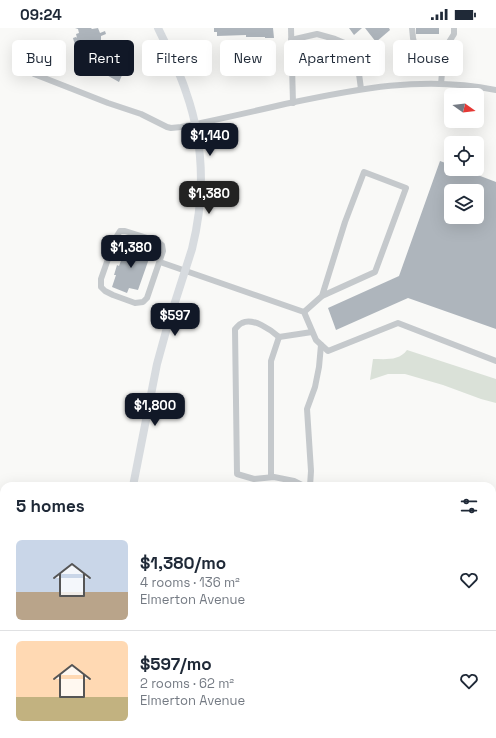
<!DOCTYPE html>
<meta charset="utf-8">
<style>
:root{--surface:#fff;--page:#f2f2f3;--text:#1f2937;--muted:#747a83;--line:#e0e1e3;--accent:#111827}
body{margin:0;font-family:"Space Grotesk",sans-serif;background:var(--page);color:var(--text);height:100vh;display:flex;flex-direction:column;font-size:15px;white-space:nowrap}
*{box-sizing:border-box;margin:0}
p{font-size:13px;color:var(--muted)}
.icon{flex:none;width:22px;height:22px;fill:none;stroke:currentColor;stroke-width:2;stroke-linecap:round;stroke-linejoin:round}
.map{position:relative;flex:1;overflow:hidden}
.panel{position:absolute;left:0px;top:454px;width:496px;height:256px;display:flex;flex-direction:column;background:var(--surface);border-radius:12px 12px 0 0;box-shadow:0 4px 16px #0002}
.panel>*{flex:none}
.top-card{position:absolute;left:12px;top:12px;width:472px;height:36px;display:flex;gap:8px}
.needle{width:26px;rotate:104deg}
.tools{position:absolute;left:444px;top:60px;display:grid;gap:8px}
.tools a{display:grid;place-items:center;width:40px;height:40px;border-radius:6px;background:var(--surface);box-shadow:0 4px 16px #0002;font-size:20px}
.price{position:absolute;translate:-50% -34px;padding:0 9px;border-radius:8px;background:var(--accent);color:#fff;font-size:13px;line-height:26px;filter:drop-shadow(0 1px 2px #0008)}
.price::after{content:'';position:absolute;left:50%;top:24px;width:12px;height:9px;margin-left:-6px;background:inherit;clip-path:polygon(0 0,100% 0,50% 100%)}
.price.on{background:#222;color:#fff}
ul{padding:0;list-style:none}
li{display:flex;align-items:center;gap:12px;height:100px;padding:0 16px}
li+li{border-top:1px solid var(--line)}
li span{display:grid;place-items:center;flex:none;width:112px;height:80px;border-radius:6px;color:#555}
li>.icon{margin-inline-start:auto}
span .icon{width:48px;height:48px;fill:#fffc;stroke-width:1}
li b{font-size:17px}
h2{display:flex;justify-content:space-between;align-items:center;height:48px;padding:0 16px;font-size:17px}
.pill{padding:0 14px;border-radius:6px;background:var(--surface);box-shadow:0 4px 16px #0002;font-size:14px;line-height:36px}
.pill.on{background:var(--accent);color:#fff}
.status{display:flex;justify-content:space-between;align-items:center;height:28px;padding:0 20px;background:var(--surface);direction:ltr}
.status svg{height:11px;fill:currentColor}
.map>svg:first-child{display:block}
.green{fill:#dae1d8}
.building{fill:#aeb5bc;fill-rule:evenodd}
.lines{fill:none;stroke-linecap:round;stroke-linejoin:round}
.minor{stroke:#c5c9cc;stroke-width:6}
.major{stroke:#d7dbdf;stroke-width:8}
</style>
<div class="status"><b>09:24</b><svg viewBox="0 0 49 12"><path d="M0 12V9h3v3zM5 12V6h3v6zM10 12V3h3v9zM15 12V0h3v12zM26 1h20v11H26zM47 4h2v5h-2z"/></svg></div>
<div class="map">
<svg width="496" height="710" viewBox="0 0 496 710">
<rect width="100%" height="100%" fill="#f9f9f7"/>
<g class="green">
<path d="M407,322L496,351V375L481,371L443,357L405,346H388L370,352L373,331C386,331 399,333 407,322Z"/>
<polygon points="0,594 4,594 4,706 36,706 35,710 0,710"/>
<polygon points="48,706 101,706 100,710 48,710"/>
</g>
<g class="building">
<polygon points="75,0 91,0 92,1 98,0 100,5 105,3 106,6 101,8 101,14 96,15 96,17 132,37 126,47 123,45 119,54 78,31 83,21 83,19 80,20 78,14 78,16 75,17 73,10 76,9 77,10 76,6 79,5 78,1"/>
<polygon points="214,0 273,0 274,10 265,10 265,9 246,9 246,7 217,8 217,4 214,4"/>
<polygon points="349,0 362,0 354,7"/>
<polygon points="365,0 389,0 390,2 376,14"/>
<rect x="416" y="0" width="23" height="6"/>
<path d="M440,133L451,137V141H462L496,154V301L408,270L336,302L328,280L399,248ZM451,163H477V189H451Z"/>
<polygon points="127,217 151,225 138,262 129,260 127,265 112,259 116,247 114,247 117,237 119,238"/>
<polygon points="329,706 339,706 343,710 324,710"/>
</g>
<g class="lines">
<g class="minor">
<polyline points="291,0 293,75"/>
<polyline points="412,0 413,10 415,19 444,22"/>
<polyline points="291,12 317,6 335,11 347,16 354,25 359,46 361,61"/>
<path d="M34,46L108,75L141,86L167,99L171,100L181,99C216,92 251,84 285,76C356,61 424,47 496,62"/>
<polyline points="441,56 444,22 454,6 454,0"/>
<polygon points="120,203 125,203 157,213 162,217 163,223 147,270 143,274 135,275 113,267 105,263 101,259 101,251 115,211"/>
<polyline points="160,234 304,284 316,312 328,323 398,295 496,333"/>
<polyline points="304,284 322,268 375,244 406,160 364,144 345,194 322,268"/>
<polyline points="271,449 271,333 279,309"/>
<path d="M304,458L294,453L274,449L254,451L237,446L235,301C237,299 239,296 242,295C253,289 271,302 279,309L312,304"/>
<polyline points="310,458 311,443 307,381 315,359 319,339 321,317"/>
<polyline points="0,577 4,577"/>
<polyline points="492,589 496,589"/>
<polyline points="395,706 398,710"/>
<polyline points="44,710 44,706"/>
<polyline points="271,710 273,706"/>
<polyline points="459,710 459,706"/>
</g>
<g class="major">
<path d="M133,458L157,336L168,296L192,221C205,169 204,115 186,64C179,42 168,21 158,0"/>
<polyline points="111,710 111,706"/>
</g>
</g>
</svg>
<div class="tools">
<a><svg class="needle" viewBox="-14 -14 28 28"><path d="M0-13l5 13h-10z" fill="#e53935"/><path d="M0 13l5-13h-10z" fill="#747a83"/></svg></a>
<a><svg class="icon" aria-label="locate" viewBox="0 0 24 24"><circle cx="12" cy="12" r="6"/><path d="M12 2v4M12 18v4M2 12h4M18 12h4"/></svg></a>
<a><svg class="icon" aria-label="layers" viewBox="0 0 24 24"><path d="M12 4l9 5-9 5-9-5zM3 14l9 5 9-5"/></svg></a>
</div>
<b class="price" style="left:210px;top:129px">$1,140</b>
<b class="price on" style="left:209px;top:187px">$1,380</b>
<b class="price" style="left:131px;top:241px">$1,380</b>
<b class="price" style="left:175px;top:309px">$597</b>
<b class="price" style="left:155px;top:399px">$1,800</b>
<div class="top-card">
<a class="pill">Buy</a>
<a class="pill on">Rent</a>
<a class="pill">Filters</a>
<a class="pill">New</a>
<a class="pill">Apartment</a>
<a class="pill">House</a>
</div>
<section class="panel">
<h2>5 homes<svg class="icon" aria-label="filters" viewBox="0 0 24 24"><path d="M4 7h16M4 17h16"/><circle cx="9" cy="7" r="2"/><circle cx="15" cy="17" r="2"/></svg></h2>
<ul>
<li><span style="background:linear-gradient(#c9d6e8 65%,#b9a48a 0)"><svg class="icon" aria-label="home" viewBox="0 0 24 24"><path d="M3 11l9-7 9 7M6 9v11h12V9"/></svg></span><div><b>$1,380/mo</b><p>4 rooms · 136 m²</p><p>Elmerton Avenue</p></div><svg class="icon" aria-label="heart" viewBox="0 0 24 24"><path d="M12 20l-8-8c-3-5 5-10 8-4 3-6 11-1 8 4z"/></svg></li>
<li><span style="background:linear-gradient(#ffd9b3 70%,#c2b280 0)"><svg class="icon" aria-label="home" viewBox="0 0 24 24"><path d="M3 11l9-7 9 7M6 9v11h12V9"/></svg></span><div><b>$597/mo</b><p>2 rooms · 62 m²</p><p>Elmerton Avenue</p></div><svg class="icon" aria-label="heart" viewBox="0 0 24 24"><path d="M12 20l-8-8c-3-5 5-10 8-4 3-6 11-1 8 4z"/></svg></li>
</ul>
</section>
</div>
